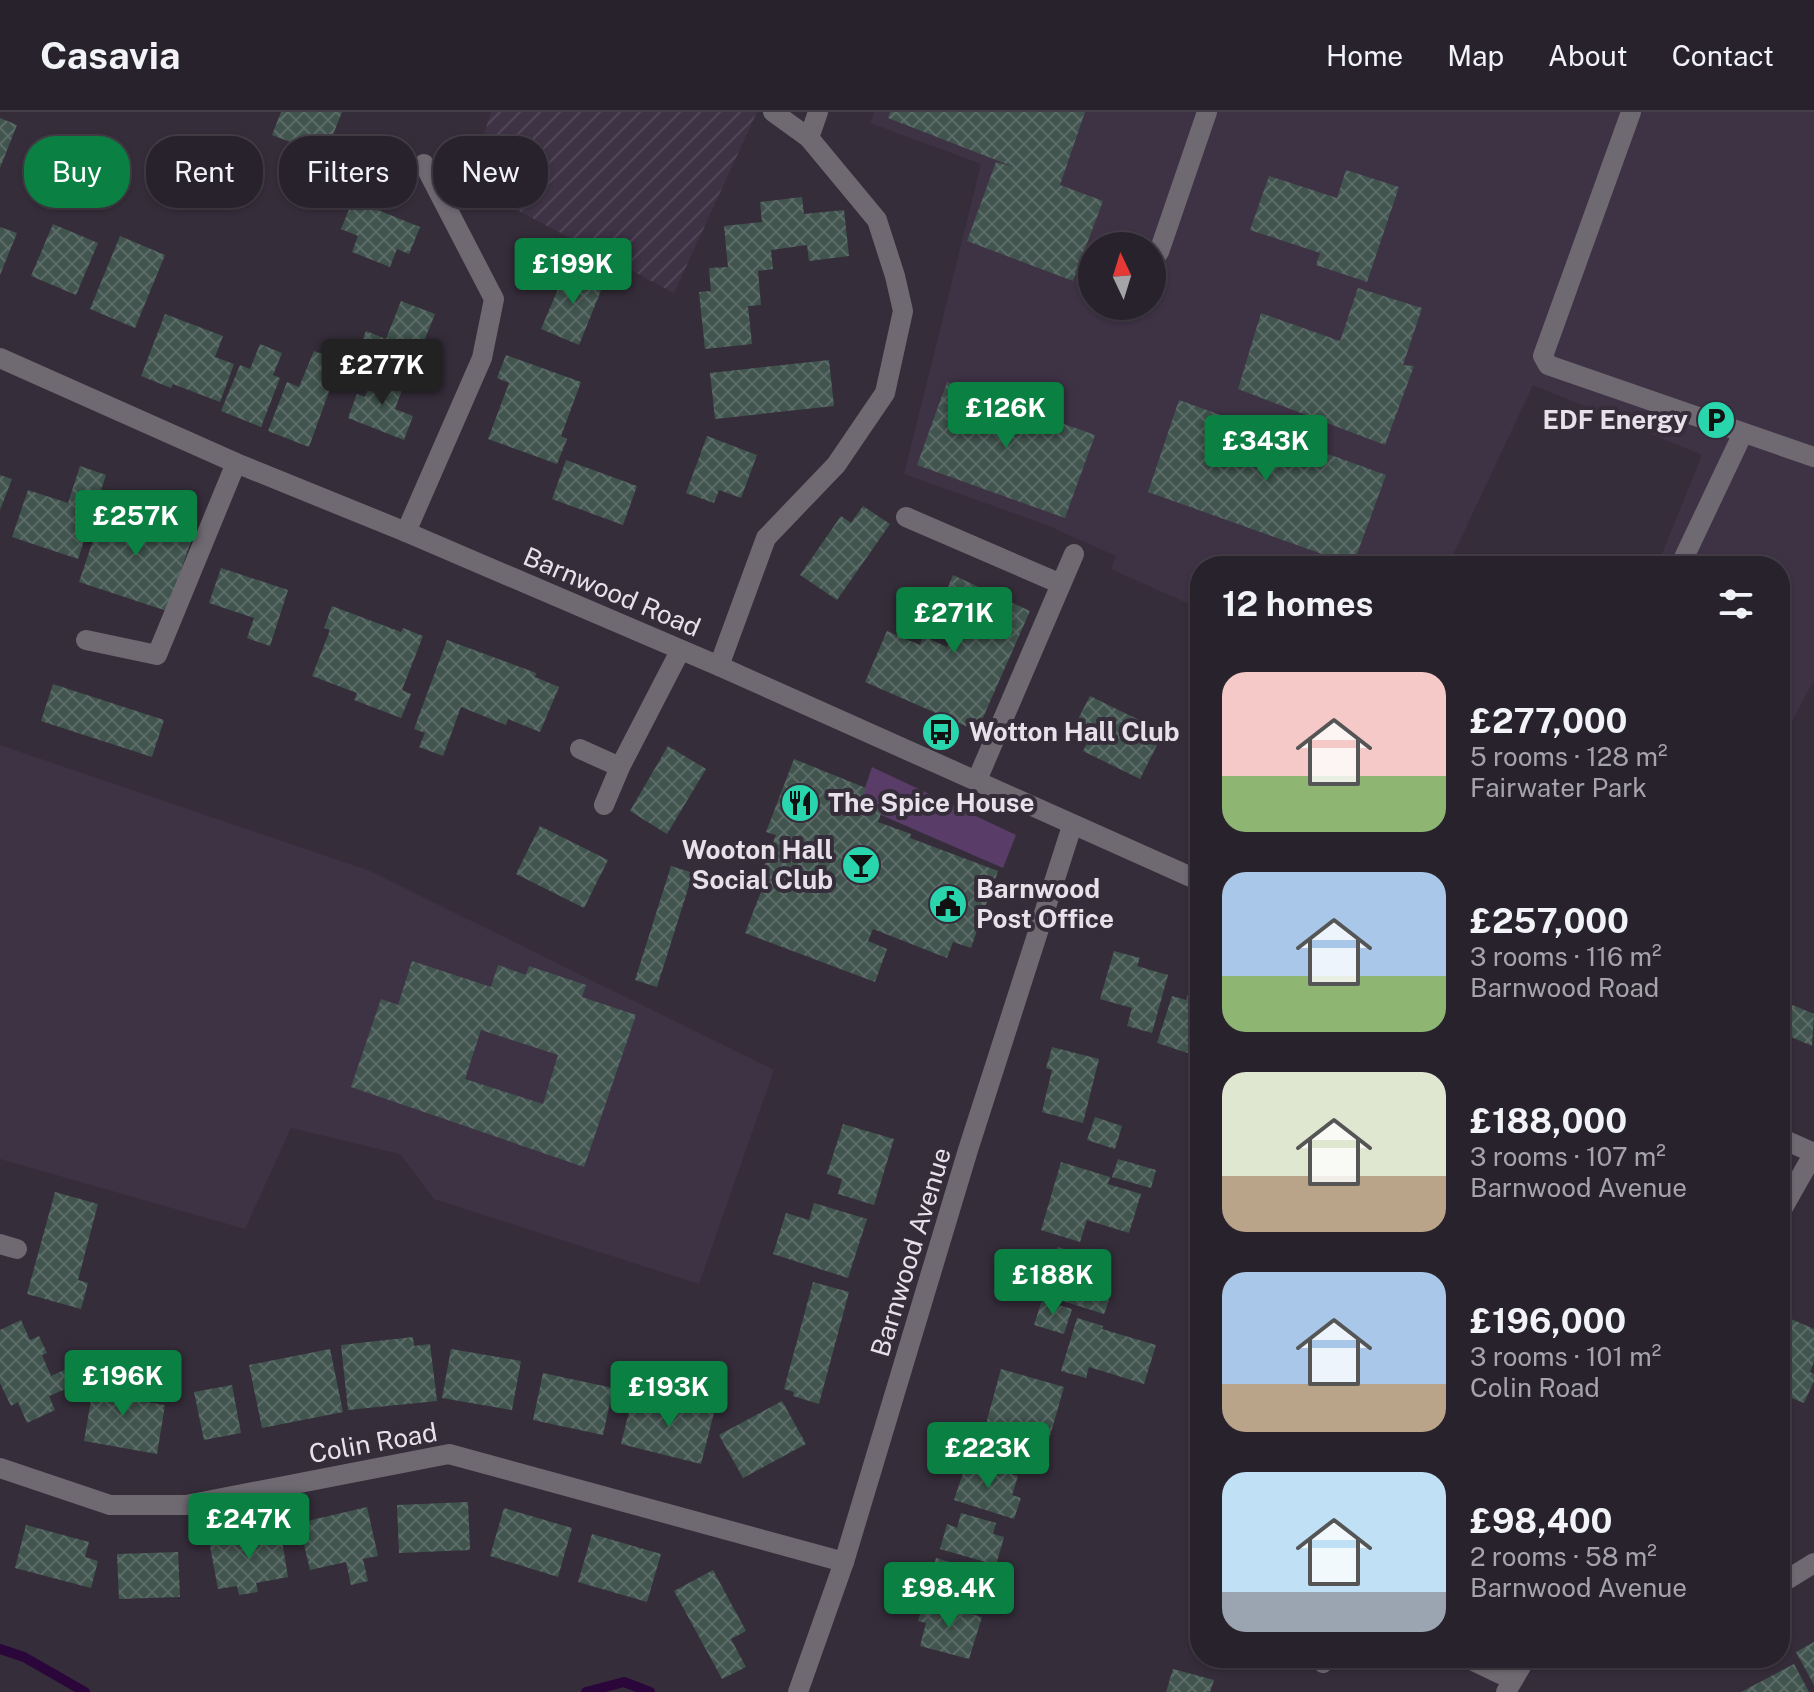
<!DOCTYPE html>
<meta charset="utf-8">
<style>
:root{--surface:#28222c;--page:#302a34;--text:#f1f3f6;--muted:#a5a4a9;--line:#443f48;--accent:#0b8043}
body{margin:0;font-family:"Public Sans",sans-serif;background:var(--page);color:var(--text);height:100vh;display:flex;flex-direction:column;font-size:30px;white-space:nowrap}
*{box-sizing:border-box;margin:0}
p{font-size:26px;color:var(--muted)}
.icon{flex:none;width:44px;height:44px;fill:none;stroke:currentColor;stroke-width:2;stroke-linecap:round;stroke-linejoin:round}
.map{position:relative;flex:1;overflow:hidden}
.details{position:absolute;left:1190px;top:444px;width:600px;height:1112px;display:flex;flex-direction:column;background:var(--surface);border-radius:32px;box-shadow:0 2px 6px #0004,0 0 0 2px var(--line)}
.details>*{flex:none}
.guide{position:absolute;left:24px;top:24px;width:760px;height:72px;display:flex;gap:16px}
.needle{width:52px;rotate:356deg}
.buttons{position:absolute;left:1078px;top:120px;display:grid;gap:16px}
.buttons a{display:grid;place-items:center;width:88px;height:88px;border-radius:50%;background:var(--surface);box-shadow:0 2px 6px #0004,0 0 0 2px var(--line);font-size:40px}
.price{position:absolute;translate:-50% -68px;padding:0 18px;border-radius:8px;background:var(--accent);color:#fff;font-size:26px;line-height:52px;filter:drop-shadow(0 2px 4px #0008)}
.price::after{content:'';position:absolute;left:50%;top:48px;width:24px;height:18px;margin-left:-12px;background:inherit;clip-path:polygon(0 0,100% 0,50% 100%)}
.price.active{background:#222;color:#fff}
ul{padding:0;list-style:none}
li{display:flex;align-items:center;gap:24px;height:200px;padding:0 32px}
li span{display:grid;place-items:center;flex:none;width:224px;height:160px;border-radius:24px;color:#555}
li>.icon{margin-inline-start:auto}
span .icon{width:96px;height:96px;fill:#fffc;stroke-width:1}
li b{font-size:34px}
h2{display:flex;justify-content:space-between;align-items:center;height:96px;padding:0 32px;font-size:34px}
.chip{padding:0 28px;border-radius:32px;background:var(--surface);box-shadow:0 2px 6px #0004,0 0 0 2px var(--line);font-size:28px;line-height:72px}
.chip.active{background:var(--accent);color:#fff}
header{display:flex;align-items:center;gap:48px;box-sizing:border-box;height:112px;padding:0 40px;background:var(--surface);border-bottom:2px solid var(--line)}
header strong{font-size:38px}
nav{display:flex;gap:44px;margin-inline-start:auto;font-size:28px}
.map>svg:first-child{display:block}
.built{fill:#3e3245;fill-rule:evenodd}
.industrial{fill:url(#industrial-furrows)}
.garden{fill:#5a3c69}
.lines{fill:none;stroke-linecap:round;stroke-linejoin:round}
.stream{stroke:#2b063a;stroke-width:10}
.building{fill:url(#building-cross-hatch);fill-rule:evenodd}
.minor{stroke:#6f6a71;stroke-width:20}
.labels{text-anchor:middle;stroke-width:8;stroke-linejoin:round;paint-order:stroke}
.poi-label{font-size:26px;font-weight:bold;fill:#e7e1ea;stroke:#352d3a;text-anchor:start}
.street-label{font-size:26px;fill:#e7e1ea;stroke:#352d3a}
</style>
<header>
<strong>Casavia</strong>
<nav><a>Home</a><a>Map</a><a>About</a><a>Contact</a></nav>
</header>
<div class="map">
<svg width="1814" height="1580" viewBox="0 0 1814 1580">
<defs>
<pattern id="industrial-furrows" width="10" height="10" patternUnits="userSpaceOnUse" patternTransform="scale(2)"><rect width="10" height="10" fill="#3e3245"/><path d="M-1 1l2-2M0 10L10 0M9 11l2-2" fill="none" stroke="#514657"/></pattern>
<pattern id="building-cross-hatch" width="8" height="8" patternUnits="userSpaceOnUse" patternTransform="scale(2)"><rect width="8" height="8" fill="#41544e"/><path d="M0 0l8 8M0 8l8-8" fill="none" stroke="#5c6c68"/></pattern>
</defs>
<rect width="100%" height="100%" fill="#352d3a"/>
<g class="built">
<path d="M874,0H1814V568L1780,631V454H1657L1702,343L1533,273L1448,454H1200V497L1111,457L1116,444L1044,412L904,362L981,52L870,11ZM1092,134H1152V194H1092Z"/>
<polygon points="0,633 370,759 774,958 699,1172 434,1087 400,1042 291,1016 245,1117 0,1047"/>
</g>
<polygon class="industrial" points="491,0 757,0 674,181 468,72"/>
<polygon class="garden" points="872,655 1016,723 1003,756 881,703 883,696 861,688"/>
<g class="lines">
<g class="stream">
<polyline points="0,1537 24,1545 85,1580"/>
<polyline points="586,1580 624,1570 650,1580"/>
</g>
</g>
<g class="building">
<polygon points="281,0 342,0 325,43 272,23"/>
<polygon points="890,0 1085,0 1060,73 1103,89 1073,169 967,129 996,50 1014,55 888,6"/>
<polygon points="0,6 17,13 0,56"/>
<polygon points="1346,58 1399,75 1367,170 1316,153 1320,141 1250,118 1269,64 1337,86"/>
<polygon points="802,85 804,102 844,98 849,144 809,149 807,133 771,138 773,157 758,159 761,193 748,194 752,232 705,237 699,180 711,179 709,156 728,155 724,114 762,110 760,90"/>
<polygon points="353,88 420,115 409,142 397,137 390,155 352,140 358,124 341,117"/>
<polygon points="53,112 98,131 76,183 31,164"/>
<polygon points="0,115 17,121 0,163"/>
<polygon points="120,124 165,143 135,216 90,197"/>
<polygon points="567,156 604,171 579,233 541,217"/>
<polygon points="1358,176 1422,196 1403,253 1414,254 1385,333 1238,277 1261,201 1340,229"/>
<polygon points="401,189 435,202 411,261 358,239 366,219 386,227"/>
<polygon points="165,202 223,224 215,245 234,252 220,290 173,272 171,276 141,264"/>
<polygon points="260,232 282,241 273,263 280,266 261,315 221,299 240,253 250,257"/>
<polygon points="314,239 340,249 309,335 268,319 287,270 299,275"/>
<polygon points="506,243 581,270 561,324 567,327 557,352 488,327 509,271 497,266"/>
<polygon points="829,248 834,294 715,307 710,261"/>
<polygon points="375,259 405,270 395,297 413,304 404,328 348,306 357,282 365,285"/>
<polygon points="947,270 1095,323 1065,406 917,353"/>
<polygon points="1179,288 1386,363 1353,453 1148,380"/>
<polygon points="707,324 757,343 741,386 719,378 714,391 686,381"/>
<polygon points="566,348 637,374 623,413 552,387"/>
<polygon points="80,354 106,363 78,447 12,425 28,378 68,391"/>
<polygon points="0,363 12,367 0,398"/>
<polygon points="105,393 193,423 167,499 79,470"/>
<polygon points="863,394 890,412 837,488 800,463 841,404 851,411"/>
<polygon points="221,456 288,478 270,534 247,526 254,506 209,491"/>
<polygon points="953,463 1030,499 977,619 865,570 887,519 920,533 923,524 947,535 951,526 929,517 936,499 933,492 941,491"/>
<polygon points="332,494 401,520 403,516 423,524 402,578 411,582 401,606 354,588 357,581 312,564 330,518 324,516"/>
<polygon points="447,528 536,561 535,565 559,575 540,620 508,607 506,613 461,595 443,644 419,635 425,621 414,617"/>
<polygon points="53,572 164,608 152,645 41,609"/>
<polygon points="1090,584 1143,610 1141,615 1161,625 1140,667 1083,639 1094,618 1077,609"/>
<polygon points="668,634 706,657 667,722 630,699"/>
<polygon points="794,647 866,676 861,688 883,696 878,710 911,722 910,726 998,759 971,836 953,830 947,846 873,817 868,829 887,837 875,870 745,821 764,772 758,769 776,723 766,720"/>
<polygon points="540,714 608,748 584,796 516,762"/>
<polygon points="671,754 693,761 657,875 635,868"/>
<polygon points="1114,839 1140,846 1137,854 1168,863 1152,921 1127,914 1132,896 1100,887"/>
<path d="M412,849L491,875L498,853L526,863L529,854L586,873L582,885L636,903L584,1055L351,975L381,887L398,893ZM481,918L558,943L543,992L465,967Z"/>
<polygon points="1190,877 1200,880 1200,945 1157,931 1172,884 1186,888"/>
<polygon points="1783,889 1814,902 1812,934 1780,920 1780,895"/>
<polygon points="1052,935 1099,947 1083,1011 1042,1000 1052,958 1046,956"/>
<polygon points="1095,1005 1122,1014 1115,1037 1087,1028"/>
<polygon points="843,1012 894,1027 874,1093 838,1082 842,1067 827,1062"/>
<polygon points="1118,1047 1156,1058 1151,1076 1112,1065"/>
<polygon points="1061,1050 1110,1065 1108,1072 1141,1082 1129,1121 1087,1108 1080,1130 1041,1118"/>
<polygon points="55,1080 98,1092 78,1168 88,1171 81,1197 27,1182"/>
<polygon points="814,1091 867,1107 848,1166 773,1142 786,1101 809,1108"/>
<polygon points="1058,1135 1102,1149 1092,1183 1109,1188 1104,1202 1050,1185 1057,1163 1051,1160"/>
<polygon points="813,1170 849,1180 819,1292 793,1284 794,1280 784,1277"/>
<polygon points="1042,1188 1072,1197 1064,1222 1034,1213"/>
<polygon points="1782,1203 1814,1217 1814,1250 1810,1260 1814,1262 1814,1269 1804,1291 1780,1281"/>
<polygon points="1077,1206 1103,1214 1102,1217 1156,1233 1144,1272 1089,1255 1086,1266 1061,1259"/>
<polygon points="21,1208 30,1228 39,1224 47,1241 42,1243 51,1264 66,1257 73,1274 49,1284 55,1298 27,1311 18,1290 11,1294 0,1271 0,1218"/>
<polygon points="413,1225 414,1234 430,1232 437,1289 348,1298 341,1233"/>
<polygon points="330,1237 343,1300 262,1316 249,1253"/>
<polygon points="451,1237 521,1249 512,1298 442,1286"/>
<polygon points="1001,1257 1064,1275 1040,1359 978,1341"/>
<polygon points="543,1261 613,1276 603,1323 533,1308"/>
<polygon points="95,1265 131,1271 129,1287 165,1293 157,1342 84,1329"/>
<polygon points="232,1273 241,1321 204,1328 194,1280"/>
<polygon points="633,1284 685,1297 687,1290 715,1297 701,1352 621,1332"/>
<polygon points="782,1289 806,1332 743,1366 719,1323"/>
<polygon points="1780,1304 1791,1308 1780,1335"/>
<polygon points="967,1349 1018,1364 1012,1383 1021,1386 1014,1407 954,1388"/>
<polygon points="468,1390 470,1438 399,1441 397,1393"/>
<polygon points="367,1395 378,1444 363,1447 368,1469 351,1473 346,1450 310,1458 299,1411"/>
<polygon points="504,1396 572,1416 558,1465 490,1444"/>
<polygon points="961,1401 996,1411 993,1422 1004,1425 996,1453 940,1437 947,1412 957,1416"/>
<polygon points="26,1413 89,1430 85,1445 98,1449 91,1476 15,1456"/>
<polygon points="280,1417 288,1465 256,1471 258,1480 239,1483 237,1474 218,1477 209,1429"/>
<polygon points="592,1422 661,1442 647,1490 578,1470"/>
<polygon points="178,1440 180,1485 119,1487 117,1442"/>
<polygon points="936,1446 978,1458 969,1492 927,1480"/>
<polygon points="713,1458 746,1519 731,1527 746,1555 722,1567 674,1479"/>
<polygon points="924,1488 982,1505 969,1547 920,1534 926,1511 918,1509"/>
<polygon points="1814,1530 1814,1573 1796,1540"/>
<polygon points="1794,1552 1809,1580 1741,1580"/>
<polygon points="1173,1557 1214,1568 1210,1580 1166,1580"/>
</g>
<g class="lines">
<g class="minor">
<polyline points="1631,0 1543,244 1548,253 1814,345"/>
<polyline points="809,26 818,0"/>
<polyline points="1159,140 1207,0"/>
<polyline points="0,246 236,351 406,420 719,554 1200,769"/>
<polyline points="906,405 1061,472"/>
<polyline points="406,420 482,246 494,187 424,52"/>
<polyline points="1680,454 1743,321"/>
<polyline points="86,528 157,543 236,351"/>
<polyline points="719,554 766,426 836,353 885,281 903,199 895,164 877,108 809,26 773,0"/>
<polyline points="580,637 620,655 680,539"/>
<polyline points="977,668 1074,442"/>
<polyline points="604,693 620,655"/>
<polyline points="1780,1026 1814,1041"/>
<polyline points="1780,1101 1814,1041"/>
<polyline points="0,1132 17,1137"/>
<polyline points="0,1356 110,1393 186,1393 449,1342 844,1450"/>
<polyline points="1780,1472 1814,1451"/>
<polyline points="1467,1546 1513,1568"/>
<polyline points="1323,1551 1325,1546"/>
<polyline points="798,1580 844,1450 968,1038 1072,714"/>
<polyline points="1506,1580 1526,1546"/>
</g>
</g>
<defs>
<symbol id="parking-disc" viewBox="-11 -11 22 22"><circle r="9.5" fill="#28d5ad" stroke="#352d3a"/><path d="M-3.5-5.5H1a3.5 3.5 0 0 1 0 7H-1V5.5H-3.5ZM-1-3.4V-.6H.8a1.4 1.4 0 0 0 0-2.8Z" fill="#111"/></symbol>
<symbol id="bus-disc" viewBox="-11 -11 22 22"><circle r="9.5" fill="#28d5ad" stroke="#352d3a"/><path d="M-5-6H5V4H4V6H2V4H-2V6H-4V4H-5ZM-3.5-4V0h7V-4ZM-3.5 1.2v1.5H-2V1.2ZM2 1.2v1.5H3.5V1.2Z" fill="#111"/></symbol>
<symbol id="restaurant-disc" viewBox="-11 -11 22 22"><circle r="9.5" fill="#28d5ad" stroke="#352d3a"/><path d="M-5-6h1v4h1v-4h1v4h1v-4h1v5L-1.5 .5V6h-2V.5L-5-1ZM5-6V6H3V1.5H1.5Q1.5-4 5-6Z" fill="#111"/></symbol>
<symbol id="bar-disc" viewBox="-11 -11 22 22"><circle r="9.5" fill="#28d5ad" stroke="#352d3a"/><path d="M-6-5H6L.8 .8V4.5H3.5V6h-7V4.5H-.8V.8Z" fill="#111"/></symbol>
<symbol id="civic-disc" viewBox="-11 -11 22 22"><circle r="9.5" fill="#28d5ad" stroke="#352d3a"/><path d="M-.6-6.5H3V-4.5H.6V-3L4-1V1h2V6H-6V1h2V-1L-.6-3ZM-1.2 2.5V6h2.4V2.5Z" fill="#111"/></symbol>
</defs>
<g fill-rule="evenodd">
<use href="#parking-disc" x="1694" y="286" width="44" height="44"/>
<use href="#bus-disc" x="919" y="598" width="44" height="44"/>
<use href="#restaurant-disc" x="778" y="669" width="44" height="44"/>
<use href="#bar-disc" x="839" y="731" width="44" height="44"/>
<use href="#civic-disc" x="926" y="770" width="44" height="44"/>
</g>
<g class="labels">
<g class="poi-label">
<text x="1688" y="317" text-anchor="end">EDF Energy</text>
<text x="969" y="629">Wotton Hall Club</text>
<text x="828" y="700">The Spice House</text>
<text x="833" y="747" text-anchor="end">Wooton Hall<tspan x="833" dy="30">Social Club</tspan></text>
<text x="976" y="786">Barnwood<tspan x="976" dy="30">Post Office</tspan></text>
</g>
<g class="street-label">
<text transform="translate(612 480) rotate(23)" y="9">Barnwood Road</text>
<text transform="translate(911 1140) rotate(-73)" y="9">Barnwood Avenue</text>
<text transform="translate(373 1331) rotate(-10)" y="9">Colin Road</text>
</g>
</g>
</svg>
<div class="buttons">
<a><svg class="needle" viewBox="-14 -14 28 28"><path d="M0-13l5 13h-10z" fill="#e53935"/><path d="M0 13l5-13h-10z" fill="#a5a4a9"/></svg></a>
</div>
<b class="price" style="left:573px;top:194px">£199K</b>
<b class="price active" style="left:382px;top:295px">£277K</b>
<b class="price" style="left:1006px;top:338px">£126K</b>
<b class="price" style="left:1266px;top:371px">£343K</b>
<b class="price" style="left:136px;top:446px">£257K</b>
<b class="price" style="left:954px;top:543px">£271K</b>
<b class="price" style="left:1053px;top:1205px">£188K</b>
<b class="price" style="left:123px;top:1306px">£196K</b>
<b class="price" style="left:669px;top:1317px">£193K</b>
<b class="price" style="left:988px;top:1378px">£223K</b>
<b class="price" style="left:249px;top:1449px">£247K</b>
<b class="price" style="left:949px;top:1518px">£98.4K</b>
<div class="guide">
<a class="chip active">Buy</a>
<a class="chip">Rent</a>
<a class="chip">Filters</a>
<a class="chip">New</a>
</div>
<section class="details">
<h2>12 homes<svg class="icon" aria-label="filters" viewBox="0 0 24 24"><path d="M4 7h16M4 17h16"/><circle cx="9" cy="7" r="2"/><circle cx="15" cy="17" r="2"/></svg></h2>
<ul>
<li><span style="background:linear-gradient(#f6c9c9 65%,#8fb573 0)"><svg class="icon" aria-label="home" viewBox="0 0 24 24"><path d="M3 11l9-7 9 7M6 9v11h12V9"/></svg></span><div><b>£277,000</b><p>5 rooms · 128 m²</p><p>Fairwater Park</p></div></li>
<li><span style="background:linear-gradient(#a9c7e8 65%,#8fb573 0)"><svg class="icon" aria-label="home" viewBox="0 0 24 24"><path d="M3 11l9-7 9 7M6 9v11h12V9"/></svg></span><div><b>£257,000</b><p>3 rooms · 116 m²</p><p>Barnwood Road</p></div></li>
<li><span style="background:linear-gradient(#dfe7d0 65%,#b9a48a 0)"><svg class="icon" aria-label="home" viewBox="0 0 24 24"><path d="M3 11l9-7 9 7M6 9v11h12V9"/></svg></span><div><b>£188,000</b><p>3 rooms · 107 m²</p><p>Barnwood Avenue</p></div></li>
<li><span style="background:linear-gradient(#a9c7e8 70%,#b9a48a 0)"><svg class="icon" aria-label="home" viewBox="0 0 24 24"><path d="M3 11l9-7 9 7M6 9v11h12V9"/></svg></span><div><b>£196,000</b><p>3 rooms · 101 m²</p><p>Colin Road</p></div></li>
<li><span style="background:linear-gradient(#bfe0f5 75%,#9aa5b1 0)"><svg class="icon" aria-label="home" viewBox="0 0 24 24"><path d="M3 11l9-7 9 7M6 9v11h12V9"/></svg></span><div><b>£98,400</b><p>2 rooms · 58 m²</p><p>Barnwood Avenue</p></div></li>
</ul>
</section>
</div>
